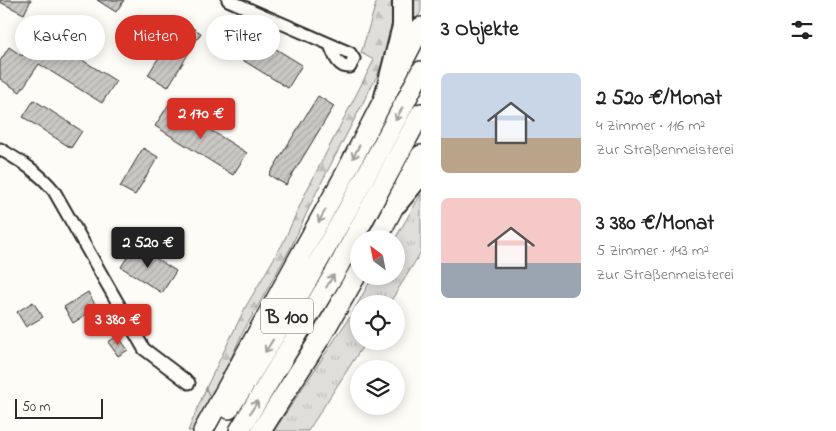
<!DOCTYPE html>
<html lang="de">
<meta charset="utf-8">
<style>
:root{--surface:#fff;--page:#f2f2f2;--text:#222;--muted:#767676;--accent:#d93025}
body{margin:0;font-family:"Indie Flower",sans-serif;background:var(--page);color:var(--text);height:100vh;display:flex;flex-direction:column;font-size:19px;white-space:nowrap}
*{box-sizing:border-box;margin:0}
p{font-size:16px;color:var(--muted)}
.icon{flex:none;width:28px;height:28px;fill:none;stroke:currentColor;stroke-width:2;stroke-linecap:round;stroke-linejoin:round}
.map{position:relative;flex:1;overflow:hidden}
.side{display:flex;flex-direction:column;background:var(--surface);width:415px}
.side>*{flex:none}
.guide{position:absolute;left:15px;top:15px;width:330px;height:45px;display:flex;gap:10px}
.needle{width:32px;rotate:328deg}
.tools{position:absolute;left:350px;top:230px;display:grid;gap:10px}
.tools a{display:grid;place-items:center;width:55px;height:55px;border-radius:50%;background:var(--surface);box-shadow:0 2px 12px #0003;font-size:25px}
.scale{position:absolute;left:15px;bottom:12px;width:88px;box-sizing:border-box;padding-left:5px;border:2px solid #2b2b2b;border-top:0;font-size:14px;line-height:18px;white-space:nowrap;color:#2b2b2b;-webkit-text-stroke:4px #fdfcf7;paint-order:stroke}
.price{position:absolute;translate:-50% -42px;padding:0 11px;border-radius:5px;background:var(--accent);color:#fff;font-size:16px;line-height:32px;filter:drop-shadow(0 1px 2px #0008)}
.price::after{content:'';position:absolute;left:50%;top:30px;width:15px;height:11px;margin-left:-8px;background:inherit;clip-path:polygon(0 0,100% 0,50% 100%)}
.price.active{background:#222;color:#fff}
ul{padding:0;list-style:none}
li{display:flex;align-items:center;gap:15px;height:125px;padding:0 20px}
li span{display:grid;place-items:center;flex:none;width:140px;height:100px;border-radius:8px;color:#555}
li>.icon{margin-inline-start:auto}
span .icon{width:60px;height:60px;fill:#fffc;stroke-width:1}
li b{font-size:21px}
h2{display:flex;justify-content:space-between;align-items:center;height:60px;padding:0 20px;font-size:21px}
.pill{padding:0 18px;border-radius:22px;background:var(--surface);box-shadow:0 2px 12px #0003;font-size:18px;line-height:45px}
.pill.active{background:var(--accent);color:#fff}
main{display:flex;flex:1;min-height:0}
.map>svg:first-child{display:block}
.grass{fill:url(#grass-tufts);stroke:#858482}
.forest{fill:url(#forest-firs);stroke:#858482}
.building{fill:url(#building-hatch);stroke:#2b2b2b}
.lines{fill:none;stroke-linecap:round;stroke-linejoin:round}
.minor-casing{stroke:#2b2b2b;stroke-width:15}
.trunk-casing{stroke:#2b2b2b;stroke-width:22}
.motorway-casing{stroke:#2b2b2b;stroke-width:24}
.minor{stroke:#fdfcf7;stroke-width:11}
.trunk{stroke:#fdfcf7;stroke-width:19}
.motorway{stroke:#fdfcf7;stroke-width:20}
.oneway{stroke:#9e9e9b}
.labels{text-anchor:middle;stroke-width:5;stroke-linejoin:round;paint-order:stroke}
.shield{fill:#fdfcf7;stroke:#6a6a68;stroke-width:1}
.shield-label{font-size:20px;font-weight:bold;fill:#2b2b2b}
</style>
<main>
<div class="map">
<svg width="421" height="431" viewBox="0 0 421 431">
<defs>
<pattern id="grass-tufts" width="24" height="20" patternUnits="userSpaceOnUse" patternTransform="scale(1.25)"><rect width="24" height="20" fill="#dfdeda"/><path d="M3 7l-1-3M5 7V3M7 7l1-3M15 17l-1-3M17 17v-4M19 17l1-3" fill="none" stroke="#c0bfbb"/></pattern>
<pattern id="forest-firs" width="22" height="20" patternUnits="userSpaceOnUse" patternTransform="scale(1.25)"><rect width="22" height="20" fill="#dfdeda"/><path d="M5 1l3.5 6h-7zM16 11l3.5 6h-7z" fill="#c0bfbb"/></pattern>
<pattern id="building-hatch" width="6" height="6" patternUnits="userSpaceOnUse" patternTransform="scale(1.25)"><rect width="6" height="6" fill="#c9c8c4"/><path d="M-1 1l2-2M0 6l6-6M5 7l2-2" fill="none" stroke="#adaca9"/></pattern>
</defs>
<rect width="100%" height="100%" fill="#fdfcf7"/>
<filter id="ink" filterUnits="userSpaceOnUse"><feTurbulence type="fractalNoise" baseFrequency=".02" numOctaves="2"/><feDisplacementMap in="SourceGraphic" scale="10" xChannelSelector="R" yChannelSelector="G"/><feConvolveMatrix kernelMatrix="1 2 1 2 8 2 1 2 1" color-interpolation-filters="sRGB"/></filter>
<g filter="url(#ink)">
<g class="grass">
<polygon points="412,0 421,0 421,11 413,27"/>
<polygon points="421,194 421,252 389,304 359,304 359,341 366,341 308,431 274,431 353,312 373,276 396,276 396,239 395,239"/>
<polygon points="206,388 211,401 197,431 188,431"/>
</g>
<polygon class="forest" points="377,0 394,0 393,26 387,51 377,76 317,191 290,249 243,332 211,401 206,388 245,308 283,243 306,192 374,60 361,53"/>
<g class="building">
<polygon points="0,0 31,0 24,14 0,2"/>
<polygon points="97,0 124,0 116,12"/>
<polygon points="229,20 302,65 288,88 215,43"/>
<polygon points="181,21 201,33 168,87 148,75"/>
<polygon points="37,32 116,81 102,103 39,64 20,92 0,79 0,61 9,47 22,56"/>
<polygon points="318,96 334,106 286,185 269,175"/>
<polygon points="34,100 82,131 71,148 23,117"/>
<polygon points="169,104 247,153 233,175 155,126"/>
<polygon points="143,148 158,157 135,195 120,187"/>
<polygon points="135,245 176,271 162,293 121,267"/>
<polygon points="88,292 97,308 73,323 64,307"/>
<polygon points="33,302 43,317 26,327 17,312"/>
<polygon points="118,336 128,350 118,356 108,342"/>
</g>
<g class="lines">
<defs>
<g id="minor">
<path d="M228,0L350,53L354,59L350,67C337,68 334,54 330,45"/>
<path d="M0,149C20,161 39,172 54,191L144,349L189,383"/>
</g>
<g id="trunk">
<polyline points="377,239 421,155"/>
<path d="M229,409C282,326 331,242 377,155C392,127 407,99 421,71"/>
<polyline points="203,431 344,176 421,27"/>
<polyline points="239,431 336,271 421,113"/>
<polyline points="261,431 319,340 359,271"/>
</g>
<g id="motorway">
<polyline points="385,97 403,26 403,0"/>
<polyline points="397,203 421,174"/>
</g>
</defs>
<use href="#minor" class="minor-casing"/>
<use href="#trunk" class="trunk-casing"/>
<use href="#motorway" class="motorway-casing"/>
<use href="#minor" class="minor"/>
<use href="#trunk" class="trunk"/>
<use href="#motorway" class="motorway"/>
</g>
<defs><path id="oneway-shaft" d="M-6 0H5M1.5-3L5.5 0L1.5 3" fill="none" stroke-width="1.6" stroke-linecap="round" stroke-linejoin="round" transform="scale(1.25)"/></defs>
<g class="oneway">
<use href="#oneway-shaft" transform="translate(399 114) rotate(118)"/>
<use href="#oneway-shaft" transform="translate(356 152) rotate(117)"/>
<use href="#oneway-shaft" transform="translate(322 216) rotate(119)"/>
<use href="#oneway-shaft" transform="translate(330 281) rotate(-59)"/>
<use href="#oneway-shaft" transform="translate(269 346) rotate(122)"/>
<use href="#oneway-shaft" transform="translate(254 407) rotate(-58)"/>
</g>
</g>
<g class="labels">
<rect class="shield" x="261" y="298.5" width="52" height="35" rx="4"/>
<g class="shield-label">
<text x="287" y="323">B 100</text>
</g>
</g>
</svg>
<div class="tools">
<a><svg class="needle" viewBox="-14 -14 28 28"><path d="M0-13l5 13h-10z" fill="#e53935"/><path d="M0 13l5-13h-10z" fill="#767676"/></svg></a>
<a><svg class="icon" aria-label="locate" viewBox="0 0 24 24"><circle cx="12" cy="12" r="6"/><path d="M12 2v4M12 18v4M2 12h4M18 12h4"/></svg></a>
<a><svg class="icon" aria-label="layers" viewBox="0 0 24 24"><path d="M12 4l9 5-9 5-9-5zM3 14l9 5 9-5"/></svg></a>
</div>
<div class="scale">50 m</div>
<b class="price" style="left:201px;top:140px">2 170 €</b>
<b class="price active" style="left:148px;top:269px">2 520 €</b>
<b class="price" style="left:118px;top:346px">3 380 €</b>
<div class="guide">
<a class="pill">Kaufen</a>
<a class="pill active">Mieten</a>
<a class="pill">Filter</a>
</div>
</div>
<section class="side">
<h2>3 Objekte<svg class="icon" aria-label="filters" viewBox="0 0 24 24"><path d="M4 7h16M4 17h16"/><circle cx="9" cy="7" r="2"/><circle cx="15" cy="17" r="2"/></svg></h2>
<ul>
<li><span style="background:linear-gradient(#c9d6e8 65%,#b9a48a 0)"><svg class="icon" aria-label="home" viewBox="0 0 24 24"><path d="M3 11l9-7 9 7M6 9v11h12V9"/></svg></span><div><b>2 520 €/Monat</b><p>4 Zimmer · 116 m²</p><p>Zur Straßenmeisterei</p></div></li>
<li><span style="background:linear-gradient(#f6c9c9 65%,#9aa5b1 0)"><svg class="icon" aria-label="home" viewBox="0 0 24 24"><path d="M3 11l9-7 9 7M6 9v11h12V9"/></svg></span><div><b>3 380 €/Monat</b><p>5 Zimmer · 143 m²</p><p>Zur Straßenmeisterei</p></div></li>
</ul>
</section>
</main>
